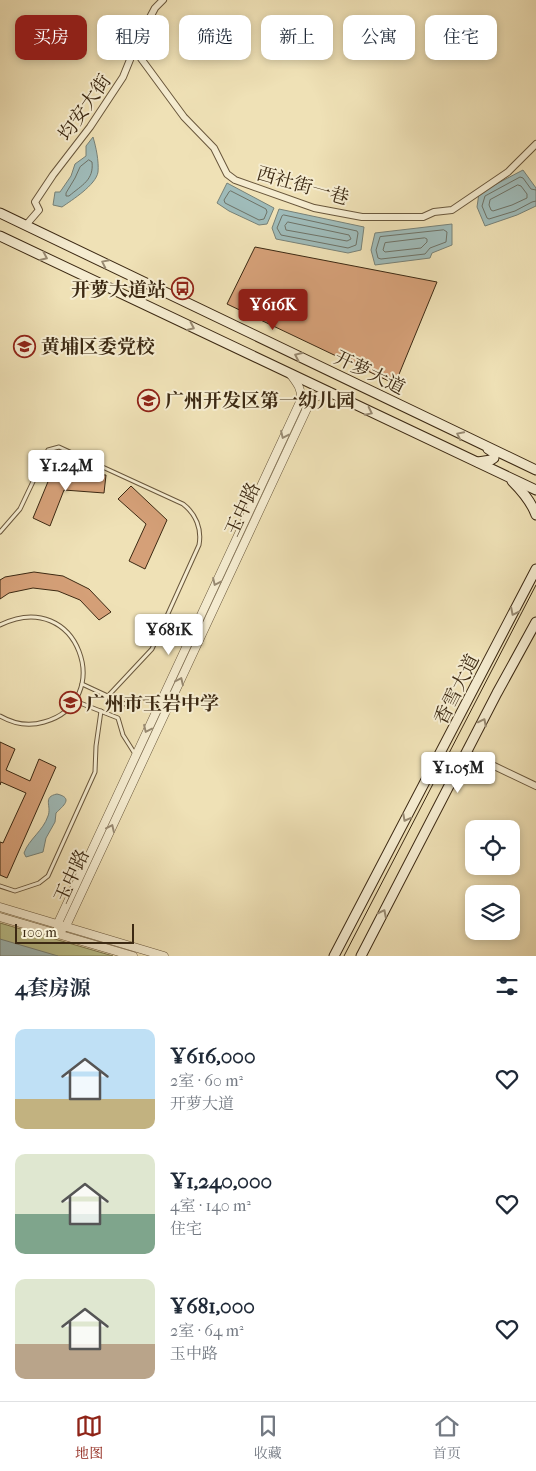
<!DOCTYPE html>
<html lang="zh">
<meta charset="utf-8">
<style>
:root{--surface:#fff;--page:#f6f6f7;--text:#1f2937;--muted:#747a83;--line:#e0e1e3;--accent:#8f2418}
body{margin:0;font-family:"IM FELL French Canon","Noto Serif SC",serif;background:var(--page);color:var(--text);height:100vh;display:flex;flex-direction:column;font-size:19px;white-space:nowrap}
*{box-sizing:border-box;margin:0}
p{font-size:16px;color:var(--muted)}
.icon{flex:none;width:28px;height:28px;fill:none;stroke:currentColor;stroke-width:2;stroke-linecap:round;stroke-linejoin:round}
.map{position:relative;height:956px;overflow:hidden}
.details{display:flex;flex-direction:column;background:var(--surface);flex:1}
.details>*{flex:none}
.hud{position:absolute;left:15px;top:15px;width:506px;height:45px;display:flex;gap:10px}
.tools{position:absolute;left:465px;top:820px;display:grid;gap:10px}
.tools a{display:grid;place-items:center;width:55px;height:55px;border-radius:10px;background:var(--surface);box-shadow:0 2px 8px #0003;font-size:25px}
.scale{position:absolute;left:15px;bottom:12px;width:119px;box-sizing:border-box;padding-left:5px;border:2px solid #3c2913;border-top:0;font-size:14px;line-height:18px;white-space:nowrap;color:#3c2913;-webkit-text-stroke:4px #f5ecd0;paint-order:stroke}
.price{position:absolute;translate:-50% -42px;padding:0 11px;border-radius:5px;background:#fff;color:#222;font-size:16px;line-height:32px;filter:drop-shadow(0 1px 2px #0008)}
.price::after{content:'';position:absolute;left:50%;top:30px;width:15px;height:11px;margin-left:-8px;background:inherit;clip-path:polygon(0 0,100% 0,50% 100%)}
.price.current{background:var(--accent);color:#fff}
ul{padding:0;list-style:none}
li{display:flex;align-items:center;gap:15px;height:125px;padding:0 15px}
li span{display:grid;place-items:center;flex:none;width:140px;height:100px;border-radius:10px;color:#555}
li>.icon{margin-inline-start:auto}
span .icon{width:60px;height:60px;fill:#fffc;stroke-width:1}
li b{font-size:21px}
h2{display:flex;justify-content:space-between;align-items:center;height:60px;padding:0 15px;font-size:21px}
.chip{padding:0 18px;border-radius:10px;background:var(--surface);box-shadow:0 2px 8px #0003;font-size:18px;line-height:45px}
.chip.current{background:var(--accent);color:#fff}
.tabs{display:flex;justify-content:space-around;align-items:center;height:70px;border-top:1px solid var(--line);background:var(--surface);font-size:14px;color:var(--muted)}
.tabs a{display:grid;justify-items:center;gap:2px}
.tabs .current{color:var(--accent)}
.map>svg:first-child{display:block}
.green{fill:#bbc28d;stroke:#7c7650}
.water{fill:#9fbbb9;stroke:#778177}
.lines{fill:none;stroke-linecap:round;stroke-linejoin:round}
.shore{stroke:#6e7266;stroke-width:1}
.building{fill:#d5a078;stroke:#3c2913}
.service-casing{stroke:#69573c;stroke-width:5}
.minor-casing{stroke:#69573c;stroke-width:8}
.tertiary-casing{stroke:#69573c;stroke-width:9}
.secondary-casing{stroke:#3c2913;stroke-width:11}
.service{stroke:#f5ecd0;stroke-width:3}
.minor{stroke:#f5ecd0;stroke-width:6}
.tertiary{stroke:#f5ecd0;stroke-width:8}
.secondary{stroke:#f5ecd0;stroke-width:9}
.tram{stroke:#3c2913;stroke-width:1}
.oneway{stroke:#988a72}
.labels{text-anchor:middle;stroke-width:4;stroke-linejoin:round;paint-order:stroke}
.street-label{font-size:19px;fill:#3c2913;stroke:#f5ecd0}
.poi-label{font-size:19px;font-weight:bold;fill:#3c2913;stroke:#f5ecd0;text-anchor:start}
</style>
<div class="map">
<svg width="536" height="956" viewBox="0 0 536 956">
<rect width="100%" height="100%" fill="#efe1b6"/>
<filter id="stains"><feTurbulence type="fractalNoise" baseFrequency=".004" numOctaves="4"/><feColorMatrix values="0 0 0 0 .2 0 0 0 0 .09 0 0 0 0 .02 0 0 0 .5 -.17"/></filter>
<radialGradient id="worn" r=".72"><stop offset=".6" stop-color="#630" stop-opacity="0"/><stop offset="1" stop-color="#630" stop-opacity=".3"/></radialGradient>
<polygon class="green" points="0,923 113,956 0,956"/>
<g class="water">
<path d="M93,137C96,147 99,161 98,172C96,185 72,200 62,207L53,205L55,192H60L71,176L75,164L86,156V146Z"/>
<polygon points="523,170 536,188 536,206 517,215 485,226 477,207 479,193"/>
<polygon points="227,183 274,208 267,224 259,225 229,211 217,203"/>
<polygon points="279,209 364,227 361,250 348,253 276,239 272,228"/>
<polygon points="452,224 452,245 432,253 430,258 375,265 371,250 375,233"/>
<path d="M57,794C74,798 63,806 56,813L55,822L46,838L43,852L26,857L24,853C29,839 43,831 48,816C52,806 42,797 57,794Z"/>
<polygon points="0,939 58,956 0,956"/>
</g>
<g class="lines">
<g class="shore">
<path d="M89,160L92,162C94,180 82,185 69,196H66V193L75,178L80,167Z"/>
<polygon points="518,185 521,186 527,194 527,198 512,205 493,211 491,210 489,205 490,200"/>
<polyline points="536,190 531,189 523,178 520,177 485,196 482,206 487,218 489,219 515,211 532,202 536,201"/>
<polygon points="231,191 266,209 267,212 264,219 259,220 225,203 224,200 229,192"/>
<polygon points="284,215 357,231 358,233 356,245 348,248 281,235 277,228 282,216"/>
<polygon points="288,222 349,235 351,239 347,241 286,230 285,226"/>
<polygon points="444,230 447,232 446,242 430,248 425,254 381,259 378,258 376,250 380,237"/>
<polygon points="425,238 427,239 427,242 421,248 385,252 383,250 385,243"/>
</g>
</g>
<g class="building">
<polygon points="255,247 437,282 395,384 227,304"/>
<polygon points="52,472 106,475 104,493 64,490 50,526 33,518"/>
<polygon points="131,486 167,520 145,569 129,561 146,524 118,499"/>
<polygon points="34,572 63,576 89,589 111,612 99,620 80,600 58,591 33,588 9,593 0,599 0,580 5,577"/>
<polygon points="0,742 15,749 6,770 30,781 39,759 56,767 7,878 0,875 0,842 3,843 26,793 1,782 0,785"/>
</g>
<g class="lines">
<defs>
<g id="service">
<path d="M0,532L20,509L48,450L59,447L183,504C196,514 202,529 199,545L152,649L108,696"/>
<path d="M0,625C79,586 117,702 44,722C28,727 14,724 0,716"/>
<polyline points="82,684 125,704 140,698 161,698"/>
<polyline points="75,701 118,718 123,735 135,754"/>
<polyline points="0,886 15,891 39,883 48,876 95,772 96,746 101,711"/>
</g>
<g id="minor">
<polyline points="134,49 184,117 214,148 227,174 235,180 314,208 362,217 423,217 434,212 452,210 508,172 536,144"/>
<polyline points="26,225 39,210 35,202 53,175 90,127 123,77 138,40 155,8 163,0"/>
<polyline points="467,753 536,786"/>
</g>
<g id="tertiary">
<polyline points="0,907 164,956"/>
<polyline points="0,917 133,956"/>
<path d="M58,933V923L301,400C302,389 297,383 291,375"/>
<polyline points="58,933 66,926 310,402 313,398 329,392"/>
</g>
<g id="secondary">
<polyline points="0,213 536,470"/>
<polyline points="0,236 536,490"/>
<polyline points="478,462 491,460 494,458 494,453 488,449"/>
<path d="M512,481C522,491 531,501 536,515"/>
<polyline points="334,956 536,569"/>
<polyline points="361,956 497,693 536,622"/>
</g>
</defs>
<use href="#service" class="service-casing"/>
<use href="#minor" class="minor-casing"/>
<use href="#tertiary" class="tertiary-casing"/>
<use href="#secondary" class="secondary-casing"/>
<use href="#service" class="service"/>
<use href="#minor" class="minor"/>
<use href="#tertiary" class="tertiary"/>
<use href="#secondary" class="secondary"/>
<polyline class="tram" points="344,956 536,585"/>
</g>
<defs><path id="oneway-chevron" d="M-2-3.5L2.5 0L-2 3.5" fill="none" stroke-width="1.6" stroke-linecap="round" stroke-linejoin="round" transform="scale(1.25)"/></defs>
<g class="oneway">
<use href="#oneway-chevron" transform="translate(44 257) rotate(25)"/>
<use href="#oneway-chevron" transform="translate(105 263) rotate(-154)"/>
<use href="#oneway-chevron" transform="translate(191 327) rotate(25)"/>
<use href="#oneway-chevron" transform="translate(298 356) rotate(-155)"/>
<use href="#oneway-chevron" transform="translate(369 412) rotate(26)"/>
<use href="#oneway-chevron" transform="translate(284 435) rotate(115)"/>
<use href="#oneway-chevron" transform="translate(460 435) rotate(-154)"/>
<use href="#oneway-chevron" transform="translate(216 582) rotate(115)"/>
<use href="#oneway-chevron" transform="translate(514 612) rotate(117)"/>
<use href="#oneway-chevron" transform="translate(180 681) rotate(-65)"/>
<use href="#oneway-chevron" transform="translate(483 722) rotate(-63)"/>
<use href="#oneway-chevron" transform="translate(147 729) rotate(115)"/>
<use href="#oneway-chevron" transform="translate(406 818) rotate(118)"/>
<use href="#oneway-chevron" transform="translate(111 828) rotate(-65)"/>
<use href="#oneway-chevron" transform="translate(383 913) rotate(-63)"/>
</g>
<defs>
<symbol id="bus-ring" viewBox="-11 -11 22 22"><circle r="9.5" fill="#f5ecd0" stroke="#8f2418" stroke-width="1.5"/><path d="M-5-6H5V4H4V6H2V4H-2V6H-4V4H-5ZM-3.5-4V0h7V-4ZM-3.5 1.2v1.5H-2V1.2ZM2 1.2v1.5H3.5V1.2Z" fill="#8f2418"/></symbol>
<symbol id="school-ring" viewBox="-11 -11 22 22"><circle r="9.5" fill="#f5ecd0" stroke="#8f2418" stroke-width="1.5"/><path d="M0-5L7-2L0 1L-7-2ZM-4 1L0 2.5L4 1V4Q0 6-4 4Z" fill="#8f2418"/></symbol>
</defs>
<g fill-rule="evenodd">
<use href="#bus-ring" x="170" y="276" width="25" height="25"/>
<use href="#school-ring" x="12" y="334" width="25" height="25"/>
<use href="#school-ring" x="136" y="388" width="25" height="25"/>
<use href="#school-ring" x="58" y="690" width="25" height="25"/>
</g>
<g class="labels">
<g class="street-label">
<text transform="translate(84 107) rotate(-55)" y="7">均安大街</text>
<text transform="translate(303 185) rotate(16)" y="7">西社街一巷</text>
<text transform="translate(370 372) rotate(26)" y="7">开萝大道</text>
<text transform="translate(242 509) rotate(-65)" y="7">玉中路</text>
<text transform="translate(456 689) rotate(-63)" y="7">香雪大道</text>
<text transform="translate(71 876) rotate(-65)" y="7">玉中路</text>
</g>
<g class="poi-label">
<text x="166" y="296" text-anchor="end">开萝大道站</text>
<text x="41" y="353">黄埔区委党校</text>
<text x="165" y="407">广州开发区第一幼儿园</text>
<text x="86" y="710">广州市玉岩中学</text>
</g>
</g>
<rect width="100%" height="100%" filter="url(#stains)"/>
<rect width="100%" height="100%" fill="url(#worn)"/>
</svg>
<div class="tools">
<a><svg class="icon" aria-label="locate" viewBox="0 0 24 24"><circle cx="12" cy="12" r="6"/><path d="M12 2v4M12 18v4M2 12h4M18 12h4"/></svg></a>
<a><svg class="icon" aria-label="layers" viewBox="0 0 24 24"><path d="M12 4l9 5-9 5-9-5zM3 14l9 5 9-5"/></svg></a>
</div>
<div class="scale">100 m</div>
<b class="price current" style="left:273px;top:331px">¥616K</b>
<b class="price" style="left:66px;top:492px">¥1.24M</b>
<b class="price" style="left:169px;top:656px">¥681K</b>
<b class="price" style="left:458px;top:794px">¥1.05M</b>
<div class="hud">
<a class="chip current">买房</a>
<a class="chip">租房</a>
<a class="chip">筛选</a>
<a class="chip">新上</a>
<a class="chip">公寓</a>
<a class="chip">住宅</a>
</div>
</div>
<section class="details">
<h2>4套房源<svg class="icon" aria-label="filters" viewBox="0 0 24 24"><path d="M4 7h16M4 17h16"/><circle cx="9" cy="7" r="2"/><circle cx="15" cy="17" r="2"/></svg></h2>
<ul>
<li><span style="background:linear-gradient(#bfe0f5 70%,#c2b280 0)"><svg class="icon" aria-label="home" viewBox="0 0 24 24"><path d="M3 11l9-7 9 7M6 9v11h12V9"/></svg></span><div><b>¥616,000</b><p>2室 · 60 m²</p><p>开萝大道</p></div><svg class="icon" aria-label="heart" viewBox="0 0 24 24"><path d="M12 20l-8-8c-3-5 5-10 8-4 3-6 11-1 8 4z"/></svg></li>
<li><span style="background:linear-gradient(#dfe7d0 60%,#7fa58c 0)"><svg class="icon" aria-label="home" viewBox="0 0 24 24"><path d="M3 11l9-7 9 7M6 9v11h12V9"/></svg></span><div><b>¥1,240,000</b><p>4室 · 140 m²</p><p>住宅</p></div><svg class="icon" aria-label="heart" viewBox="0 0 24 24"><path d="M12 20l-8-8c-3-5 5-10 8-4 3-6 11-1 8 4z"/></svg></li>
<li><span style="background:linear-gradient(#dfe7d0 65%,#b9a48a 0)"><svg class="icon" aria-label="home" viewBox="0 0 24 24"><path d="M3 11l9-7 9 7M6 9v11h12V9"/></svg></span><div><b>¥681,000</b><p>2室 · 64 m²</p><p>玉中路</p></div><svg class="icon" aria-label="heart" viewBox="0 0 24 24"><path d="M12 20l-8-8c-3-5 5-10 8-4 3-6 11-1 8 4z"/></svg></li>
</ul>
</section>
<nav class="tabs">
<a class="current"><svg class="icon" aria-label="map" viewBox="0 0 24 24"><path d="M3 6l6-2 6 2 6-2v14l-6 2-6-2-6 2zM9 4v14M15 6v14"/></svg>地图</a>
<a><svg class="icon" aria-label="saved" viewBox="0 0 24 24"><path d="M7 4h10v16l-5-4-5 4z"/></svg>收藏</a>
<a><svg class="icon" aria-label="home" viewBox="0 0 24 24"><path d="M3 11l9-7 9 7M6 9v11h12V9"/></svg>首页</a>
</nav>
